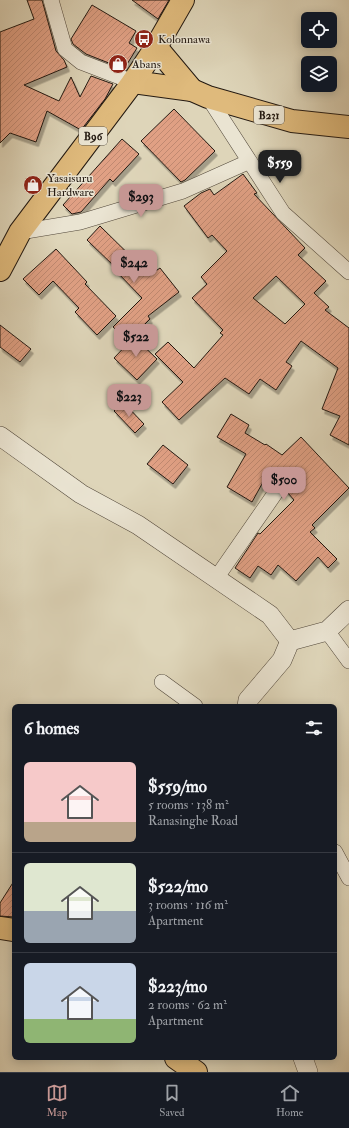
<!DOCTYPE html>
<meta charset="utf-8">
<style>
:root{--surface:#171b24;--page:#242831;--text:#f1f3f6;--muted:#9ea1a6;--line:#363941;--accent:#c59692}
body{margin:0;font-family:"IM FELL Double Pica",serif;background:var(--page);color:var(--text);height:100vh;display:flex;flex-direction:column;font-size:15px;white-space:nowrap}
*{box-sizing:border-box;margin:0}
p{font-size:13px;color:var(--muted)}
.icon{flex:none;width:22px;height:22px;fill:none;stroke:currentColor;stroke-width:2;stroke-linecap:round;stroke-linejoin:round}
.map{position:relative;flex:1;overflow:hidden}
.drawer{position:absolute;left:12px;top:704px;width:325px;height:356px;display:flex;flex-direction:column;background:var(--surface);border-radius:6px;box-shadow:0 2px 10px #0003}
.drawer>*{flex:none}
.fabs{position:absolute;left:301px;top:12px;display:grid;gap:8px}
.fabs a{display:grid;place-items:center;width:36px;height:36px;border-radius:6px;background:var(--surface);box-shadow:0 2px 10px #0003;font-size:20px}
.price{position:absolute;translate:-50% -34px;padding:0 9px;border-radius:8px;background:var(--accent);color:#111;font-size:13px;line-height:26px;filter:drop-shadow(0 1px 2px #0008)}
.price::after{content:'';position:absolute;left:50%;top:24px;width:12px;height:9px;margin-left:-6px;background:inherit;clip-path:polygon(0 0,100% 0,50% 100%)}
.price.on{background:#222;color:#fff}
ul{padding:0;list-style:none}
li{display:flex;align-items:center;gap:12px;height:100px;padding:0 12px}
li+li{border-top:1px solid var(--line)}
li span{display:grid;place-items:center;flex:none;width:112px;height:80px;border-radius:6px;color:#555}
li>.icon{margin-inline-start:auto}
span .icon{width:48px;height:48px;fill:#fffc;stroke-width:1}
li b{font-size:17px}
h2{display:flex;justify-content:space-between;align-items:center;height:48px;padding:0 12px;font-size:17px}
.menu{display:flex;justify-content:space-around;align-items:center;height:56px;border-top:1px solid var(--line);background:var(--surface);font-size:11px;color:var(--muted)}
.menu a{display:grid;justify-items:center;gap:2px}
.menu .on{color:var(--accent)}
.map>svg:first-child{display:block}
.building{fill:url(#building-hatch);stroke:#231911;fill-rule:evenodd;filter:url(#shadow)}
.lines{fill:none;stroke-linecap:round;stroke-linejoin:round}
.minor-casing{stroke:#52483b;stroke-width:16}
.tertiary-casing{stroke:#52483b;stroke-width:20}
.primary-casing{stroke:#231911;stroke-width:24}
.minor{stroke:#eae4d2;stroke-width:15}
.tertiary{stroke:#eae4d2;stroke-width:19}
.primary{stroke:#dfba7c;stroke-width:22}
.labels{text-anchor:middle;stroke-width:3;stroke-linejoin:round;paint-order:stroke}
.shield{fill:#eae4d2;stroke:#5f564b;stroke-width:1}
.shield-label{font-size:11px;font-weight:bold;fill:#231911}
.poi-label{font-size:12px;fill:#231911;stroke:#eae4d2;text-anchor:start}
</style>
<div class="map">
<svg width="349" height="1072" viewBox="0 0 349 1072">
<defs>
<pattern id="building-hatch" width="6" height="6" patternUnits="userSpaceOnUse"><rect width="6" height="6" fill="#e0a084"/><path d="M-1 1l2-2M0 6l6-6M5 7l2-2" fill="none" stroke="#c08971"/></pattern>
<filter id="shadow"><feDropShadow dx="2.5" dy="4.5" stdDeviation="0" flood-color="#0004"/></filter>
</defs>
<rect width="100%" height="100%" fill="#ded5b9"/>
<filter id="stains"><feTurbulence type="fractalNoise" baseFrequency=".005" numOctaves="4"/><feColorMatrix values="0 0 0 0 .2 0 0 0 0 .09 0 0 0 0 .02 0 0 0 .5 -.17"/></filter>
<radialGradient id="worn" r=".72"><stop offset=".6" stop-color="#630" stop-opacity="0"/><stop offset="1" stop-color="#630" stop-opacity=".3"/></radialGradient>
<g class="building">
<polygon points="27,0 42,0 56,51 64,60 67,67 24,85 59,101 71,77 80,97 91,76 113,84 105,99 81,130 47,111 36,142 10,133 0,143 0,32 34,19"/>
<polygon points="132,0 169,0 158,19"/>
<polygon points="92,5 136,31 129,43 137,48 124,69 86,54 73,44 71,39"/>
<polygon points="174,109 215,151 185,180 181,182 141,141"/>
<polygon points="122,139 139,154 113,182 110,179 81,212 72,214 63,205"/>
<path d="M243,174L257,193L254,194L305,248L298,255L326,281L314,293L329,307L325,310L349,328V445L330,435L340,416L322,409L338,368L301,341L286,362L292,366L276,390L260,379L249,394L225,378L179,420L162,402L183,382L155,354L168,342L194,368L223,335L220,333L223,330L192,298L207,284L201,277L227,251L212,235L208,238L184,206L201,193L210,189L214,195ZM276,276L305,304L285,324L253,298Z"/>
<polygon points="100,226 150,275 160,268 179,292 148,316 150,319 128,341 113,327 142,298 115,270 116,268 87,240"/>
<polygon points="56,249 87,282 85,284 116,316 97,335 75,312 79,308 53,281 39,295 23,279"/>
<polygon points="0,325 31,349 20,362 0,347"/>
<polygon points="134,337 157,359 137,380 114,358"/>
<polygon points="123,402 144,424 135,433 114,411"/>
<polygon points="231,414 249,425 245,433 265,445 266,444 282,455 301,437 349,488 312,525 315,528 310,532 337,559 328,568 318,557 296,581 278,565 271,575 258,566 250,578 235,568 258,533 260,534 294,500 281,485 268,473 252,502 227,487 246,454 217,437"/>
<polygon points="163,445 188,465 173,484 147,464"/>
<polygon points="14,881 14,917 0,916 0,903"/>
</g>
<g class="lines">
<defs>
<g id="minor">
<polyline points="51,0 65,49 81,62 133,82"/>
<polyline points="208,97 283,213 349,272"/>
<polyline points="20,232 80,222 183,191 248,162"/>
<polyline points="217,577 276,492"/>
<polyline points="327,631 349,661"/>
<polyline points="162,682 195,706"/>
<polyline points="335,852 349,878"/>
</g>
<g id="tertiary">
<polyline points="0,436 81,494 138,525 270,615 290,641"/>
<polyline points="247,706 248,700 282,660 290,641 327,631 349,610"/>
<polyline points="303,1058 308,1072"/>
</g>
<g id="primary">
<polyline points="156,47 192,90"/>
<polyline points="133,82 192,90 208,97 292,121 349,127"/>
<polyline points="0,270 20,232 133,82 156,47 183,0"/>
<polyline points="0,928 14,930"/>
<polyline points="176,1058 196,1072"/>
</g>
</defs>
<use href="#minor" class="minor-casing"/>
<use href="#tertiary" class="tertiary-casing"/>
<use href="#primary" class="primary-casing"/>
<use href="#minor" class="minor"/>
<use href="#tertiary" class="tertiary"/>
<use href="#primary" class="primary"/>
</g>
<defs>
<symbol id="bus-disc" viewBox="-11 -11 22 22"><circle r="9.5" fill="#8f2418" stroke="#eae4d2"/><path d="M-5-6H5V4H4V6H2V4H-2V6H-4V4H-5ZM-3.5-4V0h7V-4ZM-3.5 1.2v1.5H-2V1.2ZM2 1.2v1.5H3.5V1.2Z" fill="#fff"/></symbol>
<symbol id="shop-disc" viewBox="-11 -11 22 22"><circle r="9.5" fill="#8f2418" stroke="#eae4d2"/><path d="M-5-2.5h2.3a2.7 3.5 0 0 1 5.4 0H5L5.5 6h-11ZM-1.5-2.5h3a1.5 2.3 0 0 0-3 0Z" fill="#fff"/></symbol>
</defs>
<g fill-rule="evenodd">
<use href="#bus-disc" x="133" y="28" width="22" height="22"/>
<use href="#shop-disc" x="107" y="53" width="22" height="22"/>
<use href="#shop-disc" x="22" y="174" width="22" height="22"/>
</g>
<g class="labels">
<g class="shield">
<rect x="254" y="106" width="30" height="18" rx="3"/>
<rect x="79" y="127" width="28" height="18" rx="3"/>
</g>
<g class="shield-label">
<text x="269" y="119">B231</text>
<text x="93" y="140">B96</text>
</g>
<g class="poi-label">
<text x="158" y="43">Kolonnawa</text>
<text x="132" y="68">Abans</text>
<text x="47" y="182">Yasaisuru<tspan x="47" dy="14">Hardware</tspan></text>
</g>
</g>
<rect width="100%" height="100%" filter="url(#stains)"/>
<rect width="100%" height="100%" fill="url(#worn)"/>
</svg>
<div class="fabs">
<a><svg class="icon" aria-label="locate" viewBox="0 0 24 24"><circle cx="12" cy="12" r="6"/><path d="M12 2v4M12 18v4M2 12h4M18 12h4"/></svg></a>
<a><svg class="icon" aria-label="layers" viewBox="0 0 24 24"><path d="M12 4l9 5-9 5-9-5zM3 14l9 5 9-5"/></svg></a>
</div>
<b class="price on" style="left:280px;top:184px">$559</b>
<b class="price" style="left:141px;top:218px">$293</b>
<b class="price" style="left:134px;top:284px">$242</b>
<b class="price" style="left:136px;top:358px">$522</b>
<b class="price" style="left:129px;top:418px">$223</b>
<b class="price" style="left:284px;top:501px">$500</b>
<section class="drawer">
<h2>6 homes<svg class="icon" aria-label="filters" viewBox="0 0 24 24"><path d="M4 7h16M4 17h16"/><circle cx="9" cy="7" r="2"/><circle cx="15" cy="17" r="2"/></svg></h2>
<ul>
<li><span style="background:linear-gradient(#f6c9c9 75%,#b9a48a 0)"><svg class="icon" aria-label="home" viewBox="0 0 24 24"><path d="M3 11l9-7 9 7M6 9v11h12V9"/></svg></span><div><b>$559/mo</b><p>5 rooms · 138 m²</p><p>Ranasinghe Road</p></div></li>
<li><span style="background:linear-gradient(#dfe7d0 60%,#9aa5b1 0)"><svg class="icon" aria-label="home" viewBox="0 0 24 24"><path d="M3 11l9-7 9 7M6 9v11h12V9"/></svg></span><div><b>$522/mo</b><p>3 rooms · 116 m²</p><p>Apartment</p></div></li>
<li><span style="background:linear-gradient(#c9d6e8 70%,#8fb573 0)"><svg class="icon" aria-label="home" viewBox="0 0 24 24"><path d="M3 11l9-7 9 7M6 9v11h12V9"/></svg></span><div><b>$223/mo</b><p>2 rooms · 62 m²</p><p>Apartment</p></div></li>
</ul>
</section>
</div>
<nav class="menu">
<a class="on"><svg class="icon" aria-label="map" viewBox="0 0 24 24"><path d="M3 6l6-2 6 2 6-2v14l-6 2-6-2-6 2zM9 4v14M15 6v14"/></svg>Map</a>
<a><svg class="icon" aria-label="saved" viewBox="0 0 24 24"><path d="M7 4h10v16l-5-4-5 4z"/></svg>Saved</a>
<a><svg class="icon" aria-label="home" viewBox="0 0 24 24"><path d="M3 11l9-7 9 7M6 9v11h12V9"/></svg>Home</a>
</nav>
